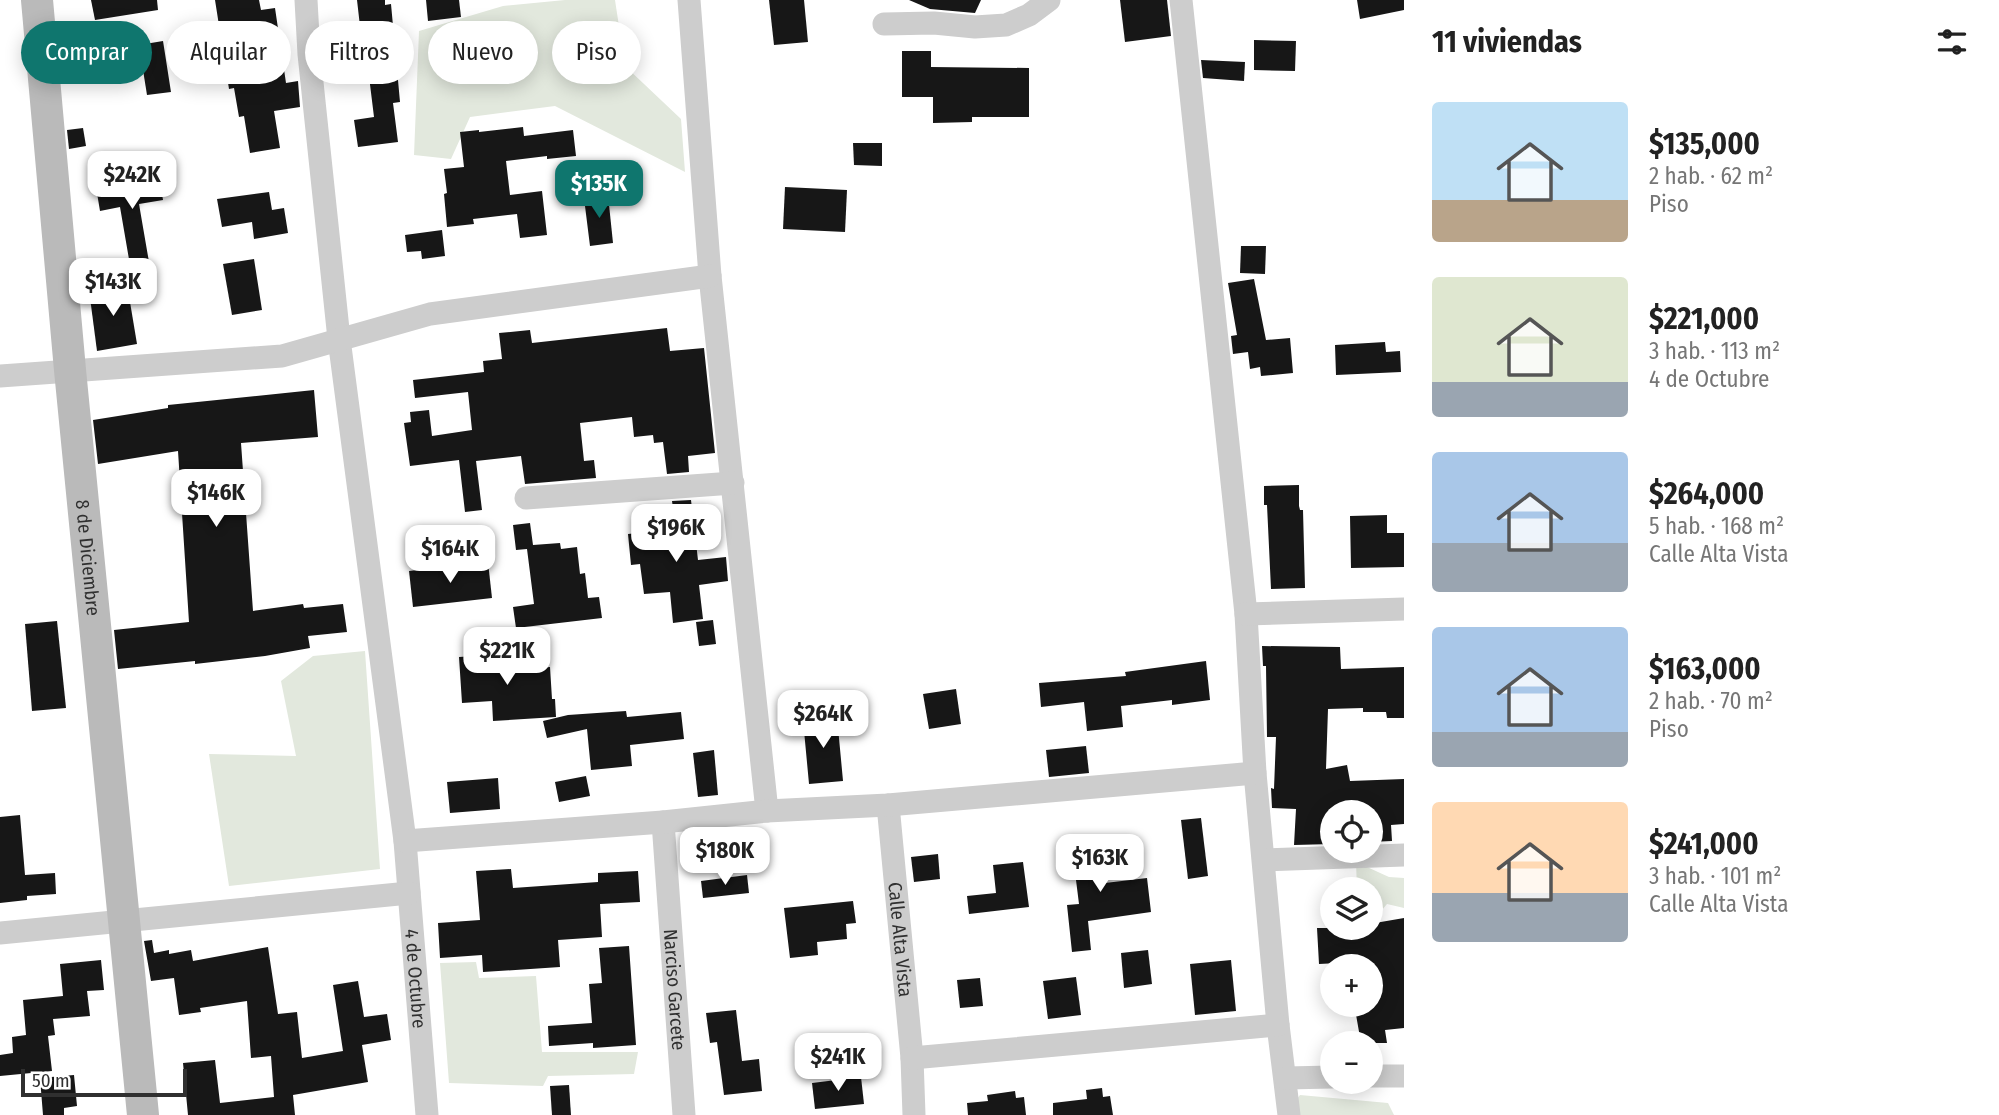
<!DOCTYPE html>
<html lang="es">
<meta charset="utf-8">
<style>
:root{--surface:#fff;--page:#f6f6f6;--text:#222;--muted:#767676;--accent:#0f766e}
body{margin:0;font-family:"Fira Sans Condensed",sans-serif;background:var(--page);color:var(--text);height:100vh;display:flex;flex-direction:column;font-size:26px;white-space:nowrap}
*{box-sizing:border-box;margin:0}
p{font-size:23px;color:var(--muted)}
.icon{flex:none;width:38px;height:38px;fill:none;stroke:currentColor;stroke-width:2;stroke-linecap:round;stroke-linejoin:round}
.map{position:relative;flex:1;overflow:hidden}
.panel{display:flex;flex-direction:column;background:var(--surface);width:595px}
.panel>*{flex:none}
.hud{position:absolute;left:21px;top:21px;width:665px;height:63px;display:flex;gap:14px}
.buttons{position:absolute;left:1320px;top:800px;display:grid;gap:14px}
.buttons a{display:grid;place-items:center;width:63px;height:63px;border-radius:50%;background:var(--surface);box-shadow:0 4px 18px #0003;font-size:35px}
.scale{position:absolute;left:21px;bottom:18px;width:166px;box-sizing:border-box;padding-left:7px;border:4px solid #303030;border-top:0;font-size:19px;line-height:24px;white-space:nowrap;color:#303030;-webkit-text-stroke:5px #fff;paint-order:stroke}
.price{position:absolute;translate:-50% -60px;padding:0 16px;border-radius:14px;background:#fff;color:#222;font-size:23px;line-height:46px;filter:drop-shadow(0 2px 4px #0008)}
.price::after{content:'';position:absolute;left:50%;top:42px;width:21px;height:16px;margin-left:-10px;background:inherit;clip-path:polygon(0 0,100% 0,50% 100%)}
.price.current{background:var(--accent);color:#fff}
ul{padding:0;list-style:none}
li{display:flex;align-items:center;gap:21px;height:175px;padding:0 28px}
li span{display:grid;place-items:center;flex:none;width:196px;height:140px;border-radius:7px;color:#555}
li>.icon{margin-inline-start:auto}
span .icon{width:84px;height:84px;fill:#fffc;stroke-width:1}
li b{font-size:30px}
h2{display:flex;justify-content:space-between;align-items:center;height:84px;padding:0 28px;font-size:30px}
.pill{padding:0 24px;border-radius:32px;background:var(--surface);box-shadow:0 4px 18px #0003;font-size:24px;line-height:63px}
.pill.current{background:var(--accent);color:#fff}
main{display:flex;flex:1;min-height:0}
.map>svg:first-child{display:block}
.green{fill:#e2e8dd}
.building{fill:#171717}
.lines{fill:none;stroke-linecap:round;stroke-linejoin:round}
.street{stroke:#cdcdcd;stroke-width:23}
.secondary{stroke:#bababa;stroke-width:32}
.labels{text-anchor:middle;stroke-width:7;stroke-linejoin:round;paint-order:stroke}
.street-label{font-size:19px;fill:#303030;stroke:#fff}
</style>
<main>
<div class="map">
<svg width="1404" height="1115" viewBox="0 0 1404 1115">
<rect width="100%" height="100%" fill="#fff"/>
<g class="green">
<polygon points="565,0 615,0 625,66 681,119 685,172 555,106 470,117 451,159 414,155 419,31 503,6"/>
<polygon points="365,651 380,869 229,886 209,754 296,756 281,681 313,656"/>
<polygon points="1356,862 1389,877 1404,878 1404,908 1387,904 1376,917 1370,918 1370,889 1357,889"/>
<polygon points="476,962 479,978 536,976 542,1052 638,1052 634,1074 548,1076 543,1086 449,1083 440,963"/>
<polygon points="1300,1095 1388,1103 1394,1115 1299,1115 1297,1099"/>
</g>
<g class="building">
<polygon points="91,0 157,0 158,10 95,20"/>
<polygon points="215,0 259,0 261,10 275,8 286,83 298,81 300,107 274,111 280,148 250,153 244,116 239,117 234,88 229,89"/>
<polygon points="357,0 385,0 385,5 391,4 400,102 393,103 398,142 358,147 354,120 374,117 367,60 353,62 352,54 337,55 335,38 361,35"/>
<polygon points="426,0 459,0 461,17 428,21"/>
<polygon points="769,0 804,0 808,42 774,45"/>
<polygon points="909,0 981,0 975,13 930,9"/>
<polygon points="1120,0 1167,0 1171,36 1125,42"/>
<polygon points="1357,0 1404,0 1404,10 1360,19"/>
<polygon points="1254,40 1296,41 1295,71 1254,70"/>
<polygon points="163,41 171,92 147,95 139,45"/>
<polygon points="902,51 931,51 931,67 1029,68 1029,117 972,117 972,122 933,123 933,97 902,97"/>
<polygon points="1201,60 1245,62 1244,81 1203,78"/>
<polygon points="523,127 524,136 573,130 576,156 547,159 547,156 506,161 510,195 542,191 547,235 520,238 517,214 473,219 474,224 447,227 444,194 447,193 444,169 464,167 460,132 479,130 479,132"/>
<polygon points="83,128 86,146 69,149 67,130"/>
<polygon points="853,143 882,143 882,166 854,165"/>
<polygon points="159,176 163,200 139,204 149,262 130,265 120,207 100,211 96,187"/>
<polygon points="785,187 847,190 845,232 783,229"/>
<polygon points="269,192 272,210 284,208 288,233 254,239 252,222 222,227 217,199"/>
<polygon points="608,195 613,243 590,246 584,198"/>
<polygon points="442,230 445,256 422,259 421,251 407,252 405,235"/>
<polygon points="1241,246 1266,246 1265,274 1240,273"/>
<polygon points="254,259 262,310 232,315 223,264"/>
<polygon points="1254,279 1266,340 1290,338 1293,373 1261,376 1260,367 1250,369 1248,352 1233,354 1231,336 1237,335 1228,283"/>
<polygon points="127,284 137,344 97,351 89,290"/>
<polygon points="667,328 670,351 704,348 715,453 688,456 689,472 667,474 663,442 654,443 653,435 634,437 632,417 580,423 584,461 594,460 596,478 525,484 521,456 476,461 482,510 465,512 459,460 410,466 404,423 411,422 410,412 429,410 432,436 472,430 468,392 415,398 413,380 484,372 483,361 502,359 499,333 530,330 532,343"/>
<polygon points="1385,342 1386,352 1400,351 1401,372 1336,375 1335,345"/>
<polygon points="314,390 318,437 241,443 253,611 303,604 304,608 343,604 347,632 308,636 310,648 265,656 195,664 195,661 118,669 114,630 189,622 178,451 98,464 93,420 168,408 168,405"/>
<polygon points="1299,485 1299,506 1300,510 1303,510 1305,588 1271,589 1267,505 1264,505 1264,486"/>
<polygon points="691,500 698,560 726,557 728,581 699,585 703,619 673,623 670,592 644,594 640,564 631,565 628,534 676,529 672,501"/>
<polygon points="1387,515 1387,533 1404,533 1404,567 1351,568 1350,516"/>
<polygon points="530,523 533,545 560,543 561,549 577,547 580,574 585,573 588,598 599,597 602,618 516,628 513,607 534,604 527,549 516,550 513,525"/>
<polygon points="488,562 492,598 413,607 409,571"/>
<polygon points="713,620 716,644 699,646 696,622"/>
<polygon points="57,621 66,708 32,711 25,624"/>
<polygon points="1262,646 1340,647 1341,669 1404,667 1404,718 1387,718 1386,712 1363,712 1363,708 1328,709 1326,769 1347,765 1350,781 1404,779 1404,824 1391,825 1392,841 1370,842 1370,810 1332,808 1332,844 1294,845 1296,809 1272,808 1271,788 1274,789 1276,737 1267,737 1266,666 1263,666"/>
<polygon points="522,653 523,669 550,667 552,699 555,699 556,717 493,721 492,701 462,703 459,657"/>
<polygon points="1206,661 1210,700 1172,705 1172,700 1121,706 1123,727 1087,731 1084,702 1041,707 1039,683 1126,676 1125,672"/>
<polygon points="956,689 961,724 929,729 923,694"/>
<polygon points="626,711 627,717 681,712 684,739 630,745 632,766 591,770 587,729 547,738 543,721 568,715"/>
<polygon points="837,717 843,781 809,784 803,720"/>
<polygon points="1086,746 1089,773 1049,777 1046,750"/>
<polygon points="714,750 718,795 698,797 693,753"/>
<polygon points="586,776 590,796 559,802 555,782"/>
<polygon points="498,778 500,809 450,813 447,782"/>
<polygon points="20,815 25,875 55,873 56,894 27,896 27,900 0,903 0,817"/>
<polygon points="1201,818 1208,876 1188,879 1181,820"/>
<polygon points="1099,837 1105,883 1147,878 1151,912 1088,921 1091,950 1072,952 1067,905 1079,904 1071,840"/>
<polygon points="938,854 940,879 914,882 911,857"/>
<polygon points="1023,862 1029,907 969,914 967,896 996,893 993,865"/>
<polygon points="511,869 513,888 598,882 598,873 638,871 640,902 600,904 602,937 558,940 560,967 483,972 482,955 440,958 438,923 480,920 476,871"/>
<polygon points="747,875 749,893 703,898 701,881"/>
<polygon points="853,901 856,923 846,924 847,939 817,942 818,955 790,958 784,908"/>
<polygon points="1404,918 1404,1028 1385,1030 1387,1043 1361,1043 1355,1009 1370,1007 1370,966 1358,966 1358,962 1319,964 1317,928 1375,928 1375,923"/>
<polygon points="152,940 154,953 169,950 169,954 191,950 193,961 268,947 278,1014 297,1012 302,1058 343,1051 333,985 358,981 364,1017 387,1014 391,1040 362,1045 368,1082 293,1095 295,1115 188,1115 183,1063 215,1060 220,1103 274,1097 271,1056 251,1058 247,1001 200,1008 201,1012 179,1015 174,978 151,981 144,941"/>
<polygon points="629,946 636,1045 593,1048 593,1043 549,1046 548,1026 592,1023 589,984 602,983 599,948"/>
<polygon points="1148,950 1152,984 1124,988 1121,953"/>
<polygon points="101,960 104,990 87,991 90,1016 53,1019 55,1035 48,1036 52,1071 0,1076 0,1055 13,1053 12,1037 26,1035 23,1000 63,996 60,964"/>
<polygon points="1231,960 1236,1011 1195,1015 1190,964"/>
<polygon points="1076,977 1081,1015 1048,1019 1043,981"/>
<polygon points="980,978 983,1006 960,1008 957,980"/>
<polygon points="736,1010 742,1061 759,1059 762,1091 724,1095 717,1042 710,1043 706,1013"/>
<polygon points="74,1075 77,1106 64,1108 64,1115 43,1115 40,1078"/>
<polygon points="861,1077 864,1104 815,1109 812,1083"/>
<polygon points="569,1085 571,1115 552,1115 550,1086"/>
<polygon points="1102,1088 1103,1097 1110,1096 1113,1115 1053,1115 1053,1103 1087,1099 1086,1090"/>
<polygon points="1015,1091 1016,1098 1024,1097 1026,1115 968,1115 967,1103 988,1101 987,1095"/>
</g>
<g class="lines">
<g class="street">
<path id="s1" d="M306,0L309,54L339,339L405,841L427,1115"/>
<polyline points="689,0 710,276 767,811"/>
<polyline points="1181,0 1246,614 1255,773 1278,1025 1289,1115"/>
<polyline points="884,24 934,23 975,27 1006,25 1029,15 1049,0"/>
<polyline points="0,376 282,356 430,314 710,276"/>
<polyline points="526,498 733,483"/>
<polyline points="1246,614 1404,609"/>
<path id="s2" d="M888,805L912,1058L914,1115"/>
<path id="s3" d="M663,822L684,1115"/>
<polyline points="405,841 663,822 767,811 888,805 1255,773"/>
<polyline points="1265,860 1404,855"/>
<polyline points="0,933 409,893"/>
<polyline points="912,1058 1278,1025"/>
<polyline points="1370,1076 1404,1076"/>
<polyline points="1286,1078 1332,1077"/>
</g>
<path class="secondary" id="s4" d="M37,0L70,370L143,1115"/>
</g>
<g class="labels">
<g class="street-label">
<text dy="7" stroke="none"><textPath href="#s4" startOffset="560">8 de Diciembre</textPath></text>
<text dy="7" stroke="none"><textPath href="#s2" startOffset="135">Calle Alta Vista</textPath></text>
<text dy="7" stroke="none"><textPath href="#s1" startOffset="985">4 de Octubre</textPath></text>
<text dy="7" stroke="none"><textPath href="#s3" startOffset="168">Narciso Garcete</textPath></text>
</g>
</g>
</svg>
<div class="buttons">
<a><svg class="icon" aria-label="locate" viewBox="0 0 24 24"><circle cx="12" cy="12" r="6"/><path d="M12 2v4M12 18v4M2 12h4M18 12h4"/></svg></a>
<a><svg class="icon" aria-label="layers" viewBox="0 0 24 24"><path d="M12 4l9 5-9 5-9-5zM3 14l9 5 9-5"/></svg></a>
<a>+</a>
<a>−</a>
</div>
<div class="scale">50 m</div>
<b class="price" style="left:132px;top:211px">$242K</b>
<b class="price current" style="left:599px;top:220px">$135K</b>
<b class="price" style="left:113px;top:318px">$143K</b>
<b class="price" style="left:216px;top:529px">$146K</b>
<b class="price" style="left:676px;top:564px">$196K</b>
<b class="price" style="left:450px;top:585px">$164K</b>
<b class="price" style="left:507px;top:687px">$221K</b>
<b class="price" style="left:823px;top:750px">$264K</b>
<b class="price" style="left:725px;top:887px">$180K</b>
<b class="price" style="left:1100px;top:894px">$163K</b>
<b class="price" style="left:838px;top:1093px">$241K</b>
<div class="hud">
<a class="pill current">Comprar</a>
<a class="pill">Alquilar</a>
<a class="pill">Filtros</a>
<a class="pill">Nuevo</a>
<a class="pill">Piso</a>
</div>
</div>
<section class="panel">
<h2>11 viviendas<svg class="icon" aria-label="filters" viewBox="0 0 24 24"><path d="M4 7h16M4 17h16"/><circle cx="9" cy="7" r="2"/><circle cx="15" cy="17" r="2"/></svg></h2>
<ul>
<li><span style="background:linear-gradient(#bfe0f5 70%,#b9a48a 0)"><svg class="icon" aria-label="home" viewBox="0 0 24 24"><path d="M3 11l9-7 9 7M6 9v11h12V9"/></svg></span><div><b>$135,000</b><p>2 hab. · 62 m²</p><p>Piso</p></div></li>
<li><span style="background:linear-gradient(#dfe7d0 75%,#9aa5b1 0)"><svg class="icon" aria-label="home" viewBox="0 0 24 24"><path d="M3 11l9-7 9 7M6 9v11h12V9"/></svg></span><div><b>$221,000</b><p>3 hab. · 113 m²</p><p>4 de Octubre</p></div></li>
<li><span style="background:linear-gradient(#a9c7e8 65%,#9aa5b1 0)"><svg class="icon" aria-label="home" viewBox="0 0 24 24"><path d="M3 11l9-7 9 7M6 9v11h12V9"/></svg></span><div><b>$264,000</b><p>5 hab. · 168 m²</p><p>Calle Alta Vista</p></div></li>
<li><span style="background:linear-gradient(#a9c7e8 75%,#9aa5b1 0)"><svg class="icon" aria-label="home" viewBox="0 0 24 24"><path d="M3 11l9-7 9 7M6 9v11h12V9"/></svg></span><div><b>$163,000</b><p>2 hab. · 70 m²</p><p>Piso</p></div></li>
<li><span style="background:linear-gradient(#ffd9b3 65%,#9aa5b1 0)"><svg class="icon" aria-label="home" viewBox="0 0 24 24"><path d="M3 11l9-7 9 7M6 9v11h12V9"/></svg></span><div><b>$241,000</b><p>3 hab. · 101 m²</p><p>Calle Alta Vista</p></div></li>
</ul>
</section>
</main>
